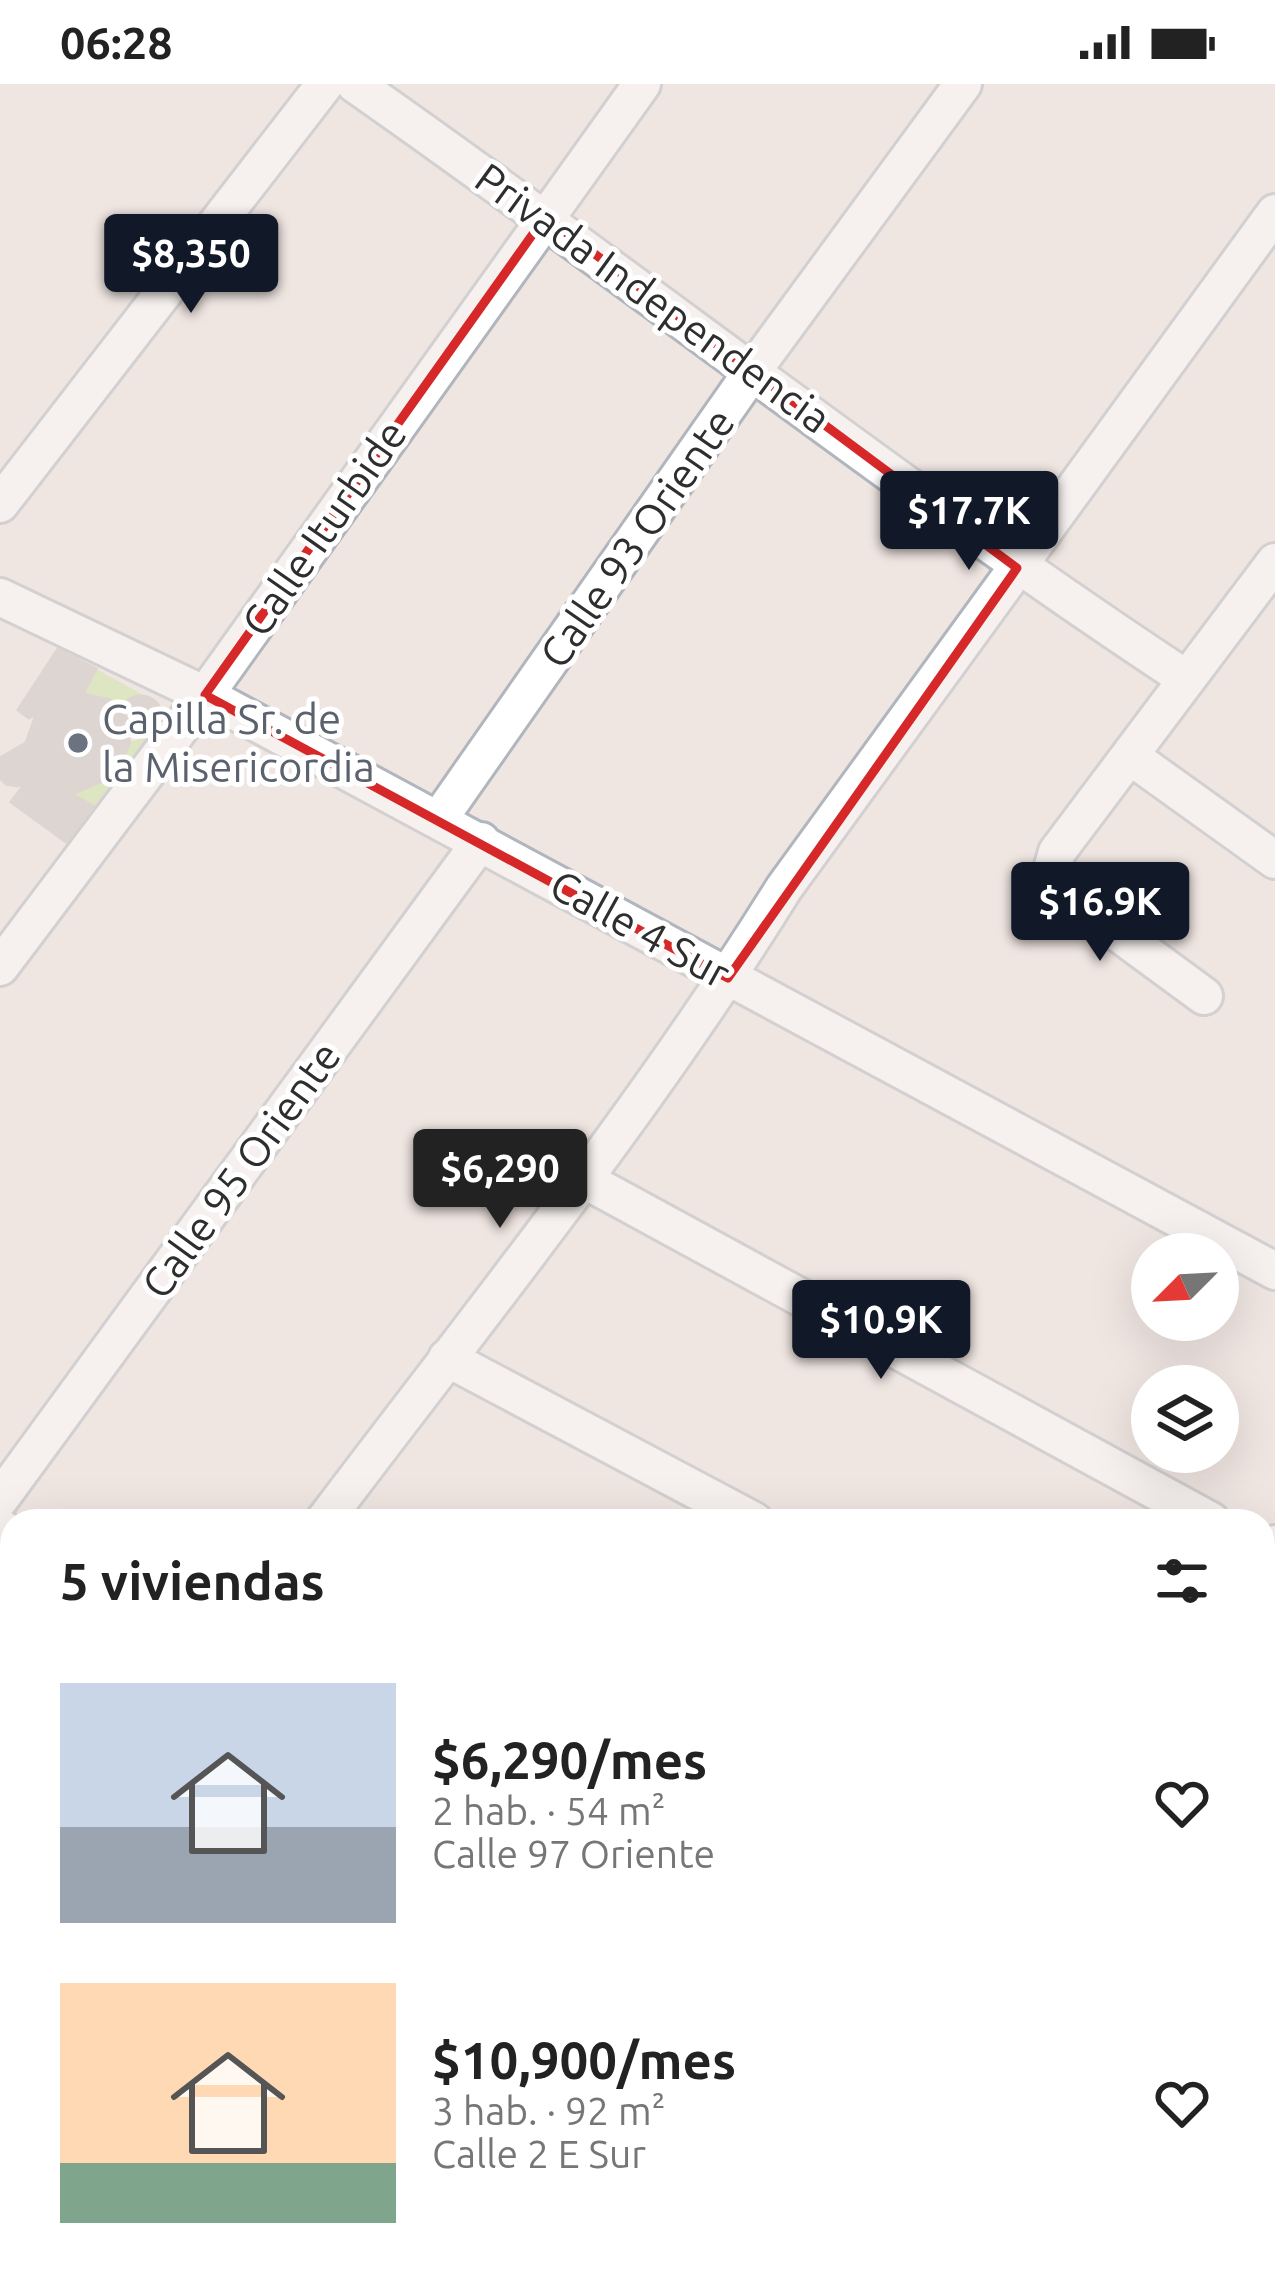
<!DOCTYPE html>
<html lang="es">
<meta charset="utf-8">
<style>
:root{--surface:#fff;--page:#f6f6f6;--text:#222;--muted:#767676;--accent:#111827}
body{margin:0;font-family:Ubuntu,sans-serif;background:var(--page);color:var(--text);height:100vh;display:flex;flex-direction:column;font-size:45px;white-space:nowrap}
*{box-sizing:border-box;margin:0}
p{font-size:39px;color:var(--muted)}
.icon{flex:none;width:66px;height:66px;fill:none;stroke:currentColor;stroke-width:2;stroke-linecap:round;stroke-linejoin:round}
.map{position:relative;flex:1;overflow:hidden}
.side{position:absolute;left:0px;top:1425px;width:1275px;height:768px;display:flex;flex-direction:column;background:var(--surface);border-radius:36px 36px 0 0;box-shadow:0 12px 48px #0002}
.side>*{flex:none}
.needle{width:78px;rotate:246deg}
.buttons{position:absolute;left:1131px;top:1149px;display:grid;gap:24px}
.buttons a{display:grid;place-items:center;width:108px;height:108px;border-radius:50%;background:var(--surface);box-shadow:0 12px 48px #0002;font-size:60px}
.price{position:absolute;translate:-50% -102px;padding:0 27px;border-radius:12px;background:var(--accent);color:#fff;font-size:39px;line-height:78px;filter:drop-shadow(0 3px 6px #0008)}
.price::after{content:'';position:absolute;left:50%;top:72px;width:36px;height:27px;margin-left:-18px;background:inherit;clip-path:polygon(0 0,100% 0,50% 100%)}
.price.selected{background:#222;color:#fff}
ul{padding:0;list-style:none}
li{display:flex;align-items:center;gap:36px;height:300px;padding:0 60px}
li span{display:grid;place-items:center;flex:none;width:336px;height:240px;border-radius:0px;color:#555}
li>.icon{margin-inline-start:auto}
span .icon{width:144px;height:144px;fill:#fffc;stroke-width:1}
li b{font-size:51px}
h2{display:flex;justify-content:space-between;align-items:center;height:144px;padding:0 60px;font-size:51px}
.status{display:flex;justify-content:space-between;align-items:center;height:84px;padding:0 60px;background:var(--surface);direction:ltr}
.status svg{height:33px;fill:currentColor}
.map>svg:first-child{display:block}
.park{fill:url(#park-tufts)}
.building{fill:#c8c1bc;stroke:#cbc0ba;stroke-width:3}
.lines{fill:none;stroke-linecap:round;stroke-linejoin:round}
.street-casing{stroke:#b1b6be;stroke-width:42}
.street{stroke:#fff;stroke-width:36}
.marked{fill:none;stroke:#d62828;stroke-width:9;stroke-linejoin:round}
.worship-dot{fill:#6b7280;stroke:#fff;stroke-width:4.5}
.labels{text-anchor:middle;stroke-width:10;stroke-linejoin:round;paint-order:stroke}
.street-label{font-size:42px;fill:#2e2e2e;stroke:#fff}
.worship-label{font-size:42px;fill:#5b616d;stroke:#fff;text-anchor:start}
</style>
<div class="status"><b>06:28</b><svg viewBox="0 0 49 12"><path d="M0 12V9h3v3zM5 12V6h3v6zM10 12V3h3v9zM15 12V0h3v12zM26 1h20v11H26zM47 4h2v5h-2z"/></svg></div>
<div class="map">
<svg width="1275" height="2193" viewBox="0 0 1275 2193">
<defs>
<pattern id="park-tufts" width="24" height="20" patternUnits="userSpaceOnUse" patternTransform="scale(3)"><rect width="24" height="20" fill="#c8e59e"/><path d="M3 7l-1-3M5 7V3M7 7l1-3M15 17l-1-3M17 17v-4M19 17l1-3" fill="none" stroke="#acc588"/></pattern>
</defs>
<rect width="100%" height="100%" fill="#efe5e1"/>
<g class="park">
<polygon points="96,585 145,612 117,626 111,616 83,610"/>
<polygon points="155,650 70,761 66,758 92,723 74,709 114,693 130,658"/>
</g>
<g class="building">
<polygon points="58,565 96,585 83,610 74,608 29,634 18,626"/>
<polygon points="74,608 111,616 130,658 114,692 74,709 41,693 26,659 38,625"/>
<circle cx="141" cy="633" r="21"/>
<circle cx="74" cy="659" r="14"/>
<polygon points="26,659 41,693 18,702 6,700 0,694 0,674"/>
<polygon points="41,693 93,722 66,758 11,718 25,700"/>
</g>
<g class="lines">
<defs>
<g id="street">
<path d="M355,0C634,195 901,407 1185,594"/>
<polyline points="0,420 325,0"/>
<polyline points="0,513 205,611 1275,1187"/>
<polyline points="1130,672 1275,776"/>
<polyline points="439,735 754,285 963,0"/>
<polyline points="0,883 205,611 642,0"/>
<polyline points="1204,912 1068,812 1053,782 1057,768 1275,478"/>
<polyline points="585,1096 1211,1437"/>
<polyline points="447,1274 754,1437"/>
<polyline points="0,1415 481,757"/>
<path d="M324,1437C481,1229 646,1026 784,804L1275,129"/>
<polyline points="0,1443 12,1452"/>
<polyline points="1263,1476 1275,1460"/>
<polyline points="0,1853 12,1838"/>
<polyline points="0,2001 12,2007"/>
<polyline points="1263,2007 1275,1988"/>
<polyline points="1263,2124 1275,2127"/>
<polyline points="350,2181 373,2193"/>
<polyline points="773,2181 789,2193"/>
<polyline points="734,2193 743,2181"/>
<polyline points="1135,2193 1144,2181"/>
</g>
</defs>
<use href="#street" class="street-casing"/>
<use href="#street" class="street"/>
</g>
<path d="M0 0H1275V2193H0ZM545,133L1017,484L728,894L205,611Z" fill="#efe5e1" fill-opacity=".55" fill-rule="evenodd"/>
<path class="marked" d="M545,133L1017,484L728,894L205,611Z"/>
<circle class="worship-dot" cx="78" cy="659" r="12"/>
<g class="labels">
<g class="street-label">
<text transform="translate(653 214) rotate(36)" y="15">Privada Independencia</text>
<text transform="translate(324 444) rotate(-55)" y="15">Calle Iturbide</text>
<text transform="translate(637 454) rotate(-55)" y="15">Calle 93 Oriente</text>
<text transform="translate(640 845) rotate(29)" y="15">Calle 4 Sur</text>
<text transform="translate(241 1086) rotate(-54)" y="15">Calle 95 Oriente</text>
</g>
<g class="worship-label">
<text x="102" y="650">Capilla Sr. de<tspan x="102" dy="48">la Misericordia</tspan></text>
</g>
</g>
</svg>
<div class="buttons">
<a><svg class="needle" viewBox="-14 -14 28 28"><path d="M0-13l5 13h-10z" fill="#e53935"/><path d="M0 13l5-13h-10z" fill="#767676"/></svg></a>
<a><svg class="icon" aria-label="layers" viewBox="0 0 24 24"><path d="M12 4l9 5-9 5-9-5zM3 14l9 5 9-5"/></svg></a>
</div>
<b class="price" style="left:191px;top:232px">$8,350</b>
<b class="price" style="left:969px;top:489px">$17.7K</b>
<b class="price" style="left:1100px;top:880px">$16.9K</b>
<b class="price selected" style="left:500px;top:1147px">$6,290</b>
<b class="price" style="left:881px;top:1298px">$10.9K</b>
<section class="side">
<h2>5 viviendas<svg class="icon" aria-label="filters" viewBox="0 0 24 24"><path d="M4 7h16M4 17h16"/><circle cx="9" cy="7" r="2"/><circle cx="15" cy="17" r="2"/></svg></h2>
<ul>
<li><span style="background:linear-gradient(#c9d6e8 60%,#9aa5b1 0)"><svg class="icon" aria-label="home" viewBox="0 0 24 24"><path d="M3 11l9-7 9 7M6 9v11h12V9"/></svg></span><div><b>$6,290/mes</b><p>2 hab. · 54 m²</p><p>Calle 97 Oriente</p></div><svg class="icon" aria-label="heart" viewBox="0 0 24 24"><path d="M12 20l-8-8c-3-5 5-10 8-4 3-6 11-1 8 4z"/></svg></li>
<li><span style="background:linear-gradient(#ffd9b3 75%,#7fa58c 0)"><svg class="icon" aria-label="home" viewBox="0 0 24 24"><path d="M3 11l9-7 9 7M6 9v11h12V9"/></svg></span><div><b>$10,900/mes</b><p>3 hab. · 92 m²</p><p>Calle 2 E Sur</p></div><svg class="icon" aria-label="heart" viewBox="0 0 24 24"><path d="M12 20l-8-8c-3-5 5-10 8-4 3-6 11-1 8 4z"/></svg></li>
</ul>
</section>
</div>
